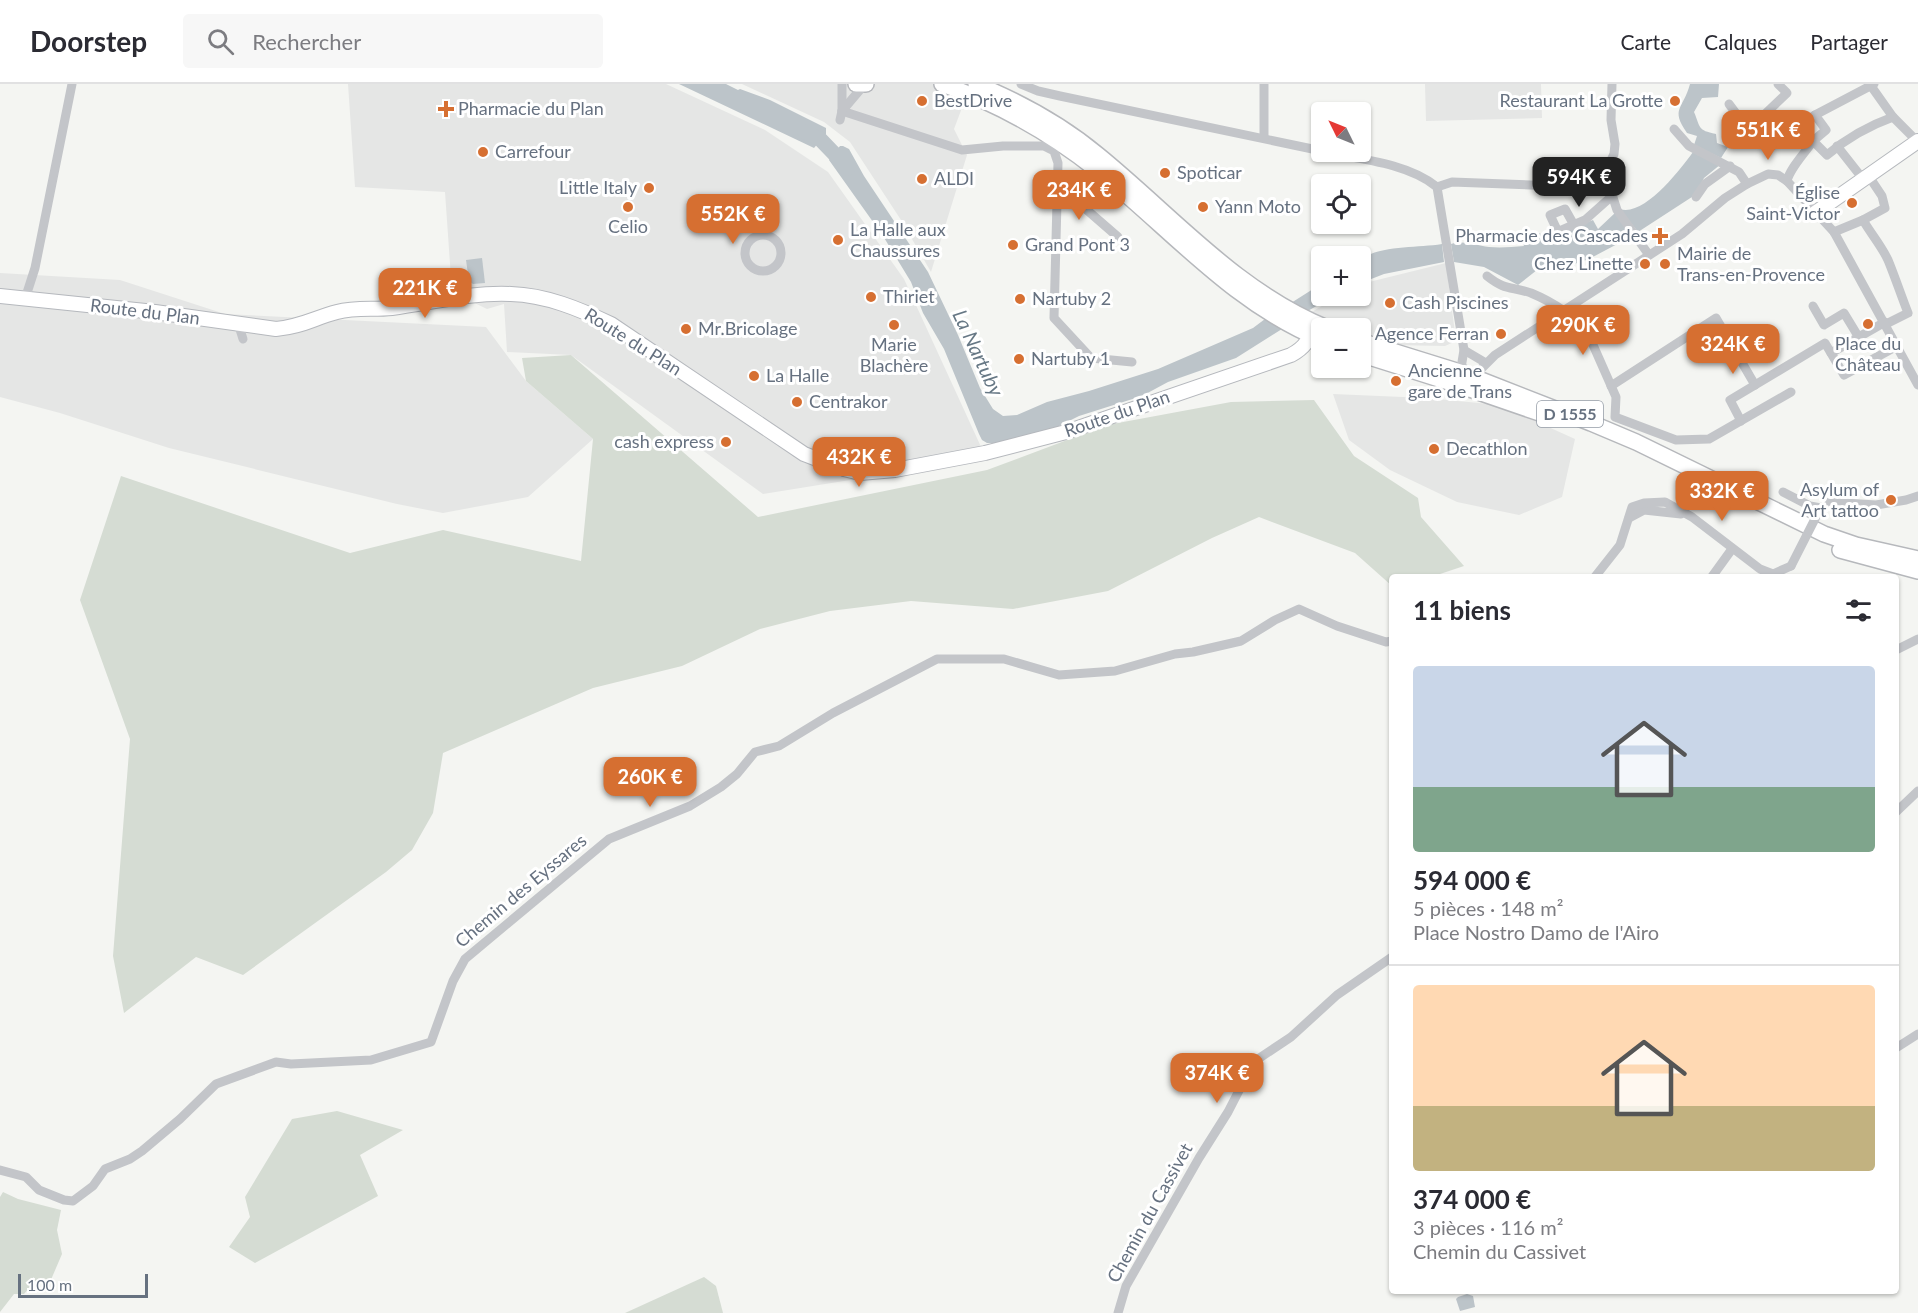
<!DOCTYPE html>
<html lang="fr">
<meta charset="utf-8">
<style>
:root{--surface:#fff;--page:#f7f7f7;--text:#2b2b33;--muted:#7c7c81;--line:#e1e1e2;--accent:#d66f31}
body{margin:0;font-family:Lato,sans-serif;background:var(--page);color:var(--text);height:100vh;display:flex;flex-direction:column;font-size:22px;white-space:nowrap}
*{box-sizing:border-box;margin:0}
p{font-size:20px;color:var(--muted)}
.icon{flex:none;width:33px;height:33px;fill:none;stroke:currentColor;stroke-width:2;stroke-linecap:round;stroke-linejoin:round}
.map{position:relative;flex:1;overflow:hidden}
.details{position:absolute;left:1389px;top:490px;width:510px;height:720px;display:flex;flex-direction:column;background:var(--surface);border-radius:6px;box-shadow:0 2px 4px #0004}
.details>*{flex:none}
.needle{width:39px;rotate:313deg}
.tools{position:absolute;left:1311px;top:18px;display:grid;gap:12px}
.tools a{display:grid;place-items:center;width:60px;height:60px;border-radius:6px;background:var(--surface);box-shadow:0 2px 4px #0004;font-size:30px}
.scale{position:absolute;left:18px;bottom:15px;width:130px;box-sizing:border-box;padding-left:6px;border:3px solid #667180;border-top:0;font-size:16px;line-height:21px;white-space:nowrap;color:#667180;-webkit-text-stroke:4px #fff;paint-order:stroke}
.price{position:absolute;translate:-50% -51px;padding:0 14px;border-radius:12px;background:var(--accent);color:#fff;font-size:20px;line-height:39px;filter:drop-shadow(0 2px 3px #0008)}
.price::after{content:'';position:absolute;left:50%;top:36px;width:18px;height:14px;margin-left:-9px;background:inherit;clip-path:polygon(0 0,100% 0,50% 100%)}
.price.on{background:#222;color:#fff}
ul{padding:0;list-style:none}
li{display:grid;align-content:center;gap:12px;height:318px;padding:0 24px}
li+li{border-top:2px solid var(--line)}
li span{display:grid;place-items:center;height:186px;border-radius:6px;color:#555}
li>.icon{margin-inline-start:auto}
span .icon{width:108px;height:108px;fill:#fffc;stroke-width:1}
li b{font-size:26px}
h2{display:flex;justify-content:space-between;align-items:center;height:72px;padding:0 24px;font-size:26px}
header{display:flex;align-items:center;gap:36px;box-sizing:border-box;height:84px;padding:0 30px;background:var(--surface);border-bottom:2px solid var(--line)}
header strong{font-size:28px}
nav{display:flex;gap:33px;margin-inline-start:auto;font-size:21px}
.search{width:420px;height:54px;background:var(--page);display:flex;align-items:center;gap:15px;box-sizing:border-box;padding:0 21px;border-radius:6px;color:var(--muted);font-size:22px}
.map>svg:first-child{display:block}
.built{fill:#e5e6e5}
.green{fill:#d5dcd3}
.water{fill:#bcc4c9}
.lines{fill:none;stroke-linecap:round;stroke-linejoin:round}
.river{stroke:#bcc4c9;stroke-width:15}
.secondary-casing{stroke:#b5b8bd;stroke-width:16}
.primary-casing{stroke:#b6b8bc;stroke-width:18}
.street{stroke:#c3c5c9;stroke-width:9}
.secondary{stroke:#fff;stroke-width:14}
.primary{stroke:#fff;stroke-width:15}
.street-bridge{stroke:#c3c5c9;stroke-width:9}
.poi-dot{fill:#d66f31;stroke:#fff;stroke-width:2}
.labels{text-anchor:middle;stroke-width:6;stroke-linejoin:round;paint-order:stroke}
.shield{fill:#fff;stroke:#949ca6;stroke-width:1.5}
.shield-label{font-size:16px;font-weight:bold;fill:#667180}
.poi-label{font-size:18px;fill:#667180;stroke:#fff;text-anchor:start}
.street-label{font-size:18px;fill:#667180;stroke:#fff}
.water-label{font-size:20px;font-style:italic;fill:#677885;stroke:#fff}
</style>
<header>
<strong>Doorstep</strong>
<div class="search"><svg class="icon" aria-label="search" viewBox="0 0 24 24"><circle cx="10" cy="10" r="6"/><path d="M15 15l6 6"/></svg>Rechercher</div>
<nav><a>Carte</a><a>Calques</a><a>Partager</a></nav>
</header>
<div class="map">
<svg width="1918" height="1229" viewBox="0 0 1918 1229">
<rect width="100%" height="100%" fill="#f4f5f2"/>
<g class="built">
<polygon points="348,0 666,0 765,46 828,88 904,195 982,365 875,392 763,410 571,271 507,268 504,220 487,225 452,208 445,108 355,103"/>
<polygon points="742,0 971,0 954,45 967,71 931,188 901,136 850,58 824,38"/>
<polygon points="1425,0 1541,0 1542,34 1426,37"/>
<polygon points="1446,179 1456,257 1445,262 1392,261 1361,251 1360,244 1344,244 1310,229 1339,212 1360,212 1361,202 1369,198"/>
<polygon points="0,189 120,196 225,230 486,243 526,297 593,355 528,413 443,429 397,420 169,364 60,329 0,313"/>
<polygon points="1333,310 1426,314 1500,321 1575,355 1562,413 1519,431 1457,418 1390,386 1349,356"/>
</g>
<g class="green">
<polygon points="571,271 758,433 987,386 1107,341 1231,318 1314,316 1354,372 1418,414 1421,433 1464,482 1431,493 1392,494 1392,502 1355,469 1259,433 1212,454 1108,507 1013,525 911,517 830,527 760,545 682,582 593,604 443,669 433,729 412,766 386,788 243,891 196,873 124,929 113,872 130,655 80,516 121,392 350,469 443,446 581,477 593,355 526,297 522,274"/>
<polygon points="337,1027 403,1046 360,1071 378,1112 255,1179 229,1163 250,1133 245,1113 292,1035"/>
<polygon points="3,1108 18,1115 61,1126 57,1146 62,1170 50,1198 44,1194 35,1197 24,1210 14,1210 0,1228 0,1113"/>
<polygon points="704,1193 716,1202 723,1229 625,1229"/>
</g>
<g class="water">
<polygon points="679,0 726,0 738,6 740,5 770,16 826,44 826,50 814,64"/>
<path d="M1690,0H1719L1718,13L1702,14L1694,28C1701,44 1697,46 1716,50L1717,59L1728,63L1721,74L1694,61L1697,52L1687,49C1670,24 1683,26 1690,0Z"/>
<polygon points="840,62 843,62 849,65 864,92 928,188 958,251 980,304 993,325 1003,332 1017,331 1047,318 1089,307 1158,285 1253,244 1265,235 1282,245 1236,274 1168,298 1142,312 1079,332 1055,344 996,359 987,359 982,356 979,350 944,265 923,229 911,198 883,152 829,76"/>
<path d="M1693,68L1721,80L1704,94L1695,111L1638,148L1620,125C1644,133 1680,86 1693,68Z"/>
<path d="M1616,128L1631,150L1623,157L1589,175L1557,186H1537L1518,201L1484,183L1454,178L1451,160C1464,156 1475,161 1489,163C1501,164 1512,163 1524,162L1521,155L1540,149L1543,157L1593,136L1598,145Z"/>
<path d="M1442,160L1444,178L1384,190L1361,199V175C1382,161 1417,164 1442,160Z"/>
<polygon points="482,174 485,199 473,200 469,197 466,176"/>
<polygon points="1321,200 1322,212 1334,212 1306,228 1291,219"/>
<polygon points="1467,1210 1473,1212 1475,1223 1460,1227 1456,1215 1458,1213"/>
</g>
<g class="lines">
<polyline class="river" points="805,48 820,55 848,84"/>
<defs>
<g id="secondary">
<polyline points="1815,129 1918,57"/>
<path d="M0,212L155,228L276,245C301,243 314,234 337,228C355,223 374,226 392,224C431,219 471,208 511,210C546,211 579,225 611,240L804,370L817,375H839"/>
<circle cx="845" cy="378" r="7"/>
<path d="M844,385L860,389L895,386L985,369L1066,348L1291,271C1304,264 1312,255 1309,241"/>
</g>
<g id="primary">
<polyline points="856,0 866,0"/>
<path d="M942,0C999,20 1049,48 1097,86C1171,145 1232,219 1322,256"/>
<path d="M976,0C1020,18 1062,41 1098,71C1173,132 1236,207 1327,244"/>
<polyline points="1360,257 1463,289 1591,339 1636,358 1824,450 1856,461 1918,475"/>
<polyline points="1360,270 1455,300 1554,334"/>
<polyline points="1840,466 1918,487"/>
</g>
</defs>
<use href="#secondary" class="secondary-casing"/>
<use href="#primary" class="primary-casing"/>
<g class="street">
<polyline points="1021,0 1038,7 1060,12 1322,67"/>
<polyline points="1264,0 1264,54"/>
<polyline points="1871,2 1893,33 1918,58"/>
<polyline points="1729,20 1752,51"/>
<polyline points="842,27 962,66 1003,62 1044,62 1054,67 1058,79 1054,234 1091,274 1132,278"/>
<polyline points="842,27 864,1"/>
<polyline points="840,36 842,27 842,0"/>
<polyline points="1674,45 1689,62 1739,88 1747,100"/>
<polyline points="1777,57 1764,31 1787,9 1778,0"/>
<polyline points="1813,57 1826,46 1815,31"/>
<polyline points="1837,62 1863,95"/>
<polyline points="1768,65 1815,31 1874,0"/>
<path d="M1323,68C1359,75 1408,79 1437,103L1464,266L1461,284L1463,289"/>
<polyline points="1604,91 1614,70 1615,60 1611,36 1612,0"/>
<polyline points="1604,91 1607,95 1617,126 1649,171"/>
<path d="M1787,97C1790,84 1805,69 1813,57L1827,71C1847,54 1868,42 1893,33"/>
<polyline points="1057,100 1118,153"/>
<polyline points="1437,103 1452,98 1556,102 1604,91"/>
<polyline points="1696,113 1705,100 1730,82"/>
<path d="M1863,136C1871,150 1881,161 1888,176C1895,193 1901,211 1908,229L1886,240"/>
<polyline points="1558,148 1550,131 1565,125 1574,141"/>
<polyline points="1834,148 1863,136 1885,124 1882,112 1868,91"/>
<polyline points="1555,149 1585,136 1612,112"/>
<circle cx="763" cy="169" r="18"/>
<path d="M1487,192C1506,207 1510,202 1531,209C1543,214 1554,220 1564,227"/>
<polyline points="25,215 35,184 72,0"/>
<polyline points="1575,220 1616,313 1615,333 1676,356 1709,355 1791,308"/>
<polyline points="1813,222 1824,241 1844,229 1858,252"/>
<polyline points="238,239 243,255"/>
<polyline points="1464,266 1486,279"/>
<polyline points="1831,269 1885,238"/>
<polyline points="1477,299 1481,285 1495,271 1682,150 1725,114 1747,100 1768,90 1778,91 1787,97 1834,148 1918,301"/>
<polyline points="1611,302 1716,234 1755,301"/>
<polyline points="1741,337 1730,316 1825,259 1844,291 1897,262"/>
<polyline points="1783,408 1810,422 1821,424"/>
<polyline points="1819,427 1821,424 1829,418 1876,421 1906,416 1918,412"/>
<polyline points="1629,434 1644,426 1681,430"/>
<polyline points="1594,494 1620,461 1632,423 1644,419 1665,418 1692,433 1760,485 1773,490 1791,482"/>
<polyline points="1711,494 1732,465"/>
<polyline points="1896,566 1918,555"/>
<polyline points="1896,728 1918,707"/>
<polyline points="1896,964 1918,950"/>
<polyline points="0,1086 26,1093 39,1106 64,1116 73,1117 93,1102 105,1085 130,1075 142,1067 180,1035 216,1000 276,978 291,980 371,976 431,958 453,897 465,875 609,755 690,722 721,703 737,690 755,668 779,662 833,629 937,575 1004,575 1059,591 1115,587 1175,570 1193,568 1241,557 1275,536 1299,525 1337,542 1386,558 1392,557"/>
<polyline points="1118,1229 1126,1202 1199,1074 1228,1028 1247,991 1258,975 1291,953 1337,911 1392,873"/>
</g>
<use href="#secondary" class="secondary"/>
<use href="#primary" class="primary"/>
<polyline class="street-bridge" points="1791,482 1819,427"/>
</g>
<g class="poi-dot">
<circle cx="922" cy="17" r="6"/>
<circle cx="1675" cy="17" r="6"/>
<path d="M443 16h6v6h6v6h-6v6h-6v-6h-6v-6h6z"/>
<circle cx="483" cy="68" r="6"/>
<circle cx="1165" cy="89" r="6"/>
<circle cx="922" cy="95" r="6"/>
<circle cx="649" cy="104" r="6"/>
<circle cx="1852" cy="119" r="6"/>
<circle cx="628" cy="123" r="6"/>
<circle cx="1203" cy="123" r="6"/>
<path d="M1657 143h6v6h6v6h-6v6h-6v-6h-6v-6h6z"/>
<circle cx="838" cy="156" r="6"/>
<circle cx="1013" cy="161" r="6"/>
<circle cx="1645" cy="180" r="6"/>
<circle cx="1665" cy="180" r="6"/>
<circle cx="871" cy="213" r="6"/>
<circle cx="1020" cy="215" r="6"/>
<circle cx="1390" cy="219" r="6"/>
<circle cx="1868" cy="240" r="6"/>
<circle cx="894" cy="241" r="6"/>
<circle cx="686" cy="245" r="6"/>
<circle cx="1501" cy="250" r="6"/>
<circle cx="1019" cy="275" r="6"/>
<circle cx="754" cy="292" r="6"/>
<circle cx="1396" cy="297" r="6"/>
<circle cx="797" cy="318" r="6"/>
<circle cx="726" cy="358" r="6"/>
<circle cx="1434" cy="365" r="6"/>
<circle cx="1891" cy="416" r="6"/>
</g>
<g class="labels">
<rect class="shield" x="1537" y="317" width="66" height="26" rx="4.5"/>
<g class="shield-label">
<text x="1570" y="336">D 1555</text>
</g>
<g class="poi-label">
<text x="934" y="23">BestDrive</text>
<text x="1663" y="23" text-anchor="end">Restaurant La Grotte</text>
<text x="458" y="31">Pharmacie du Plan</text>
<text x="495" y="74">Carrefour</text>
<text x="1177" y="95">Spoticar</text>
<text x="934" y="101">ALDI</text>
<text x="637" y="110" text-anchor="end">Little Italy</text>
<text x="1840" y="115" text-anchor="end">Église<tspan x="1840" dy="21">Saint-Victor</tspan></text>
<text x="1215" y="129">Yann Moto</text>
<text x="628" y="149" text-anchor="middle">Celio</text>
<text x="850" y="152">La Halle aux<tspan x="850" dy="21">Chaussures</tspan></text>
<text x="1648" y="158" text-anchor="end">Pharmacie des Cascades</text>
<text x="1025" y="167">Grand Pont 3</text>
<text x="1677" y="176">Mairie de<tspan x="1677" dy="21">Trans-en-Provence</tspan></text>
<text x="1633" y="186" text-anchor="end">Chez Linette</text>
<text x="883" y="219">Thiriet</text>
<text x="1032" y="221">Nartuby 2</text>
<text x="1402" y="225">Cash Piscines</text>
<text x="698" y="251">Mr.Bricolage</text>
<text x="1489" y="256" text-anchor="end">Agence Ferran</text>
<text x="1868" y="266" text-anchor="middle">Place du<tspan x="1868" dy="21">Château</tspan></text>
<text x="894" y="267" text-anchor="middle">Marie<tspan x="894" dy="21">Blachère</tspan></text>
<text x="1031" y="281">Nartuby 1</text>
<text x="1408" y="293">Ancienne<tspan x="1408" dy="21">gare de Trans</tspan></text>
<text x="766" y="298">La Halle</text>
<text x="809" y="324">Centrakor</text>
<text x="714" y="364" text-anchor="end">cash express</text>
<text x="1446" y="371">Decathlon</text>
<text x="1879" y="412" text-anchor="end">Asylum of<tspan x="1879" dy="21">Art tattoo</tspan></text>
</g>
<g class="street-label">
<text transform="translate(145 228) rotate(7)" y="6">Route du Plan</text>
<text transform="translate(633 258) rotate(32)" y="6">Route du Plan</text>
<text transform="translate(1117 330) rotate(-19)" y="6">Route du Plan</text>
<text transform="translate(521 807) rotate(-40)" y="6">Chemin des Eyssares</text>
<text transform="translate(1150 1129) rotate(-61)" y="6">Chemin du Cassivet</text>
</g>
<g class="water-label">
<text transform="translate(978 269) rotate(65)" y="7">La Nartuby</text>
</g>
</g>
</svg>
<div class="tools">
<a><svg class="needle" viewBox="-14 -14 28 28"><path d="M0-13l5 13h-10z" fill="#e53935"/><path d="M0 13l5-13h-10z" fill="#7c7c81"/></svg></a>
<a><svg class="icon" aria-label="locate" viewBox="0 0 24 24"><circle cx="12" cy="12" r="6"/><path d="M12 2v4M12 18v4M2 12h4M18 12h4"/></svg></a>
<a>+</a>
<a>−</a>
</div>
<div class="scale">100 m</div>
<b class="price" style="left:1768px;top:77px">551K €</b>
<b class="price on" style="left:1579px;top:124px">594K €</b>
<b class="price" style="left:1079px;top:137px">234K €</b>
<b class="price" style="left:733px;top:161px">552K €</b>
<b class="price" style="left:425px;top:235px">221K €</b>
<b class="price" style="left:1583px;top:272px">290K €</b>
<b class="price" style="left:1733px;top:291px">324K €</b>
<b class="price" style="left:859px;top:404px">432K €</b>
<b class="price" style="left:1722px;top:438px">332K €</b>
<b class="price" style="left:650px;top:724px">260K €</b>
<b class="price" style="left:1217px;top:1020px">374K €</b>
<section class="details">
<h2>11 biens<svg class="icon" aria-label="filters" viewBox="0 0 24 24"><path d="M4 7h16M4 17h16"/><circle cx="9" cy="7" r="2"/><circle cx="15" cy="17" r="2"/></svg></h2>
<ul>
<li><span style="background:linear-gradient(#c9d6e8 65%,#7fa58c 0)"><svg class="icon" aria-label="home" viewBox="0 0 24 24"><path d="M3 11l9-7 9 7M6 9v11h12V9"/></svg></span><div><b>594 000 €</b><p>5 pièces · 148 m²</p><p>Place Nostro Damo de l'Airo</p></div></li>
<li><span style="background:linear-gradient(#ffd9b3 65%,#c2b280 0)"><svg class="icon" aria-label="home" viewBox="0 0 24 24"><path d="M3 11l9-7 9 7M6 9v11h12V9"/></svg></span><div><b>374 000 €</b><p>3 pièces · 116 m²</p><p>Chemin du Cassivet</p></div></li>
</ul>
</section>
</div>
